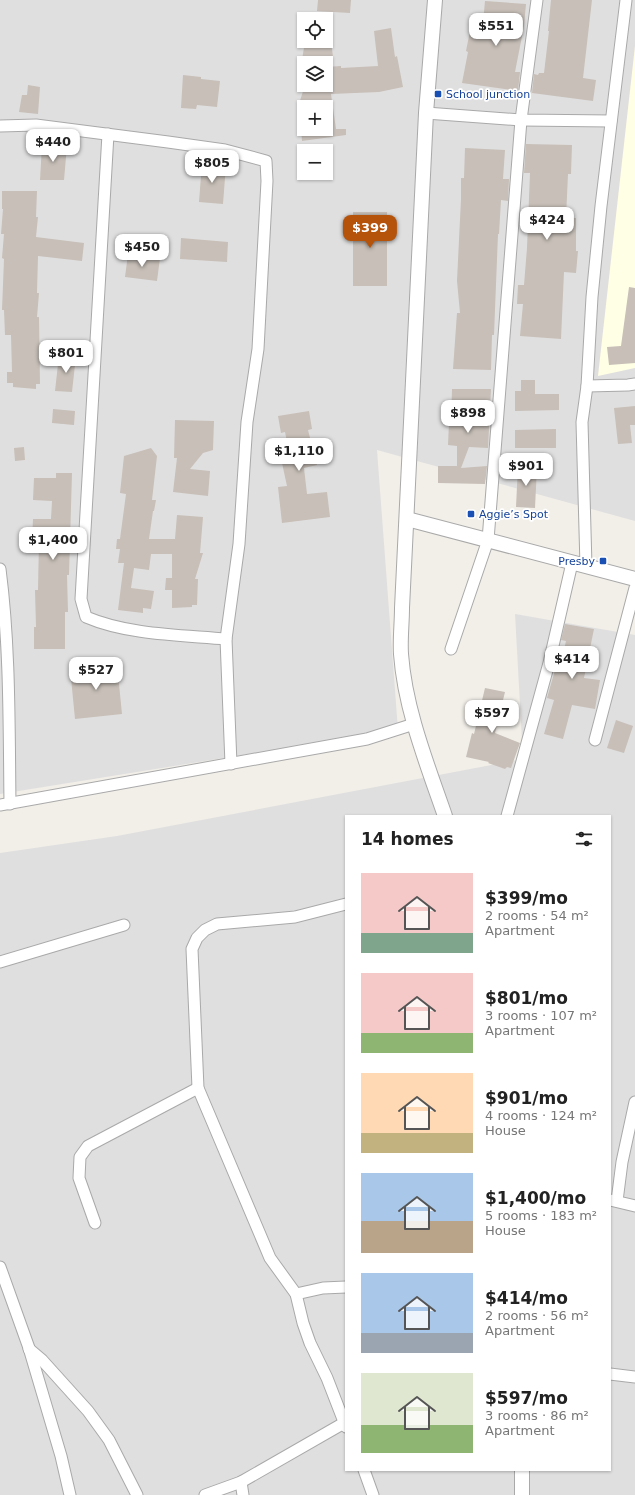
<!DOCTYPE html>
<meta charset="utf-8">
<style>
:root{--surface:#fff;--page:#f6f6f6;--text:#222;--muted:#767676;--accent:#b45309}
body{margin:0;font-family:"DejaVu Sans",sans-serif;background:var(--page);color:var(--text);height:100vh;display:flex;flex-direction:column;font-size:15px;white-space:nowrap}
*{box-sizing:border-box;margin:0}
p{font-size:13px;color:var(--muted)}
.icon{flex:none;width:22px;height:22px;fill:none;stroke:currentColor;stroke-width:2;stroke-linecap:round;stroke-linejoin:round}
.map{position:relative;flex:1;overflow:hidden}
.details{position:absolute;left:345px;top:815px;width:266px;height:656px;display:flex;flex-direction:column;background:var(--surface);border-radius:0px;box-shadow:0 1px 3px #0004}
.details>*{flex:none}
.controls{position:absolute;left:297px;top:12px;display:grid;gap:8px}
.controls a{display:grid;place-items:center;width:36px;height:36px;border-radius:0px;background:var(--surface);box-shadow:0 1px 3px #0004;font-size:20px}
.price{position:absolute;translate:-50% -34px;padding:0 9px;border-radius:8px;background:#fff;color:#222;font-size:13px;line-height:26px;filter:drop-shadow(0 1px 2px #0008)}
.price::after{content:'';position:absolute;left:50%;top:24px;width:12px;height:9px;margin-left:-6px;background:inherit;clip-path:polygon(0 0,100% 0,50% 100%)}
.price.selected{background:var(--accent);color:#fff}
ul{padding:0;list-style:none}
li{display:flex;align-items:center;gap:12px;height:100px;padding:0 16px}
li span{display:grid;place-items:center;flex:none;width:112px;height:80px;border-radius:0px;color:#555}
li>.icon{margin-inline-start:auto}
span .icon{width:48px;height:48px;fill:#fffc;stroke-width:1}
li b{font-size:17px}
h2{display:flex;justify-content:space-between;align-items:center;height:48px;padding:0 16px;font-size:17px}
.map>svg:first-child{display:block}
.residential{fill:#e0dfdf;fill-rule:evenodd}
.education{fill:#ffffe5}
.building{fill:#c7bfb8}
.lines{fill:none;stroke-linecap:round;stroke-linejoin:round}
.minor-casing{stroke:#a9a9a9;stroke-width:13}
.tertiary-casing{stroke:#a9a9a9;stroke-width:16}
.minor{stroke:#fff;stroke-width:11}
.tertiary{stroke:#fff;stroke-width:14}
.transit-dot{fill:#1a4fb4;stroke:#fff;stroke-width:1.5}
.labels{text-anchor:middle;stroke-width:3.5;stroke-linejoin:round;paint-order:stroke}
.transit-label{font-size:11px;fill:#164399;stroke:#fff;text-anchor:start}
</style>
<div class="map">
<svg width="635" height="1495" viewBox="0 0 635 1495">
<rect width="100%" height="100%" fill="#f2efe9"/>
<g class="residential">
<path d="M0,0H635V521L377,450L398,730L0,794ZM304,19H326V41H304ZM304,63H326V85H304ZM304,107H326V129H304ZM304,151H326V173H304Z"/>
<path d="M515,614L635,635V1495H0V853L117,836L523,759ZM346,816H610V1470H346Z"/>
</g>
<polygon class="education" points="635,46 635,368 598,376"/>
<g class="building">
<polygon points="318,0 351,0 350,13 317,11"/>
<polygon points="551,0 592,0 583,78 596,80 593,101 532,93 534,74 538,75 539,73 544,73 549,31 548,31"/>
<polygon points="485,1 526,4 524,26 515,72 520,72 518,91 462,83 468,52 466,51 470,31 482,33"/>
<polygon points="391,28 395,57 397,56 403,87 379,92 331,94 336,129 346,129 346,135 302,141 301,129 326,129 326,107 298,107 305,85 326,85 326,67 341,66 341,68 378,66 374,31"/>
<polygon points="305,41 331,41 333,57 302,60"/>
<polygon points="183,75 201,77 201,79 220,81 217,107 197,105 196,109 181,108"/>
<polygon points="28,85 40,87 38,114 19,112 22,95 27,95"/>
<polygon points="526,144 572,145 571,174 568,174 566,218 576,218 576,251 578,251 576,273 564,272 561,339 520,336 523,304 517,304 518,285 524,285 527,248 530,173 524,173"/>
<polygon points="42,145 67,146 64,180 40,180"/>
<polygon points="465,148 505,150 503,179 509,179 508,201 501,200 499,234 498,234 494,335 492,335 491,370 453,369 457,313 460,313 457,281 461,199 461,178 464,178"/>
<polygon points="202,163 226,165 223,204 199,202"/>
<polygon points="2,191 37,191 36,217 38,217 36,237 84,243 82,261 38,256 37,293 39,293 37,317 39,317 40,384 36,384 36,389 13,387 13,383 7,383 7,372 12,372 11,335 5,335 4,310 2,310 4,259 2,258 4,234 1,234 3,209 2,209"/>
<rect x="353" y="212" width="34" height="74"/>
<polygon points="181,238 228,242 227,262 180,259"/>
<polygon points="128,254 160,258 157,281 125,277"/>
<polygon points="629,287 635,288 635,363 609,365 607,347 621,346"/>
<polygon points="59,355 76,356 72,392 55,391"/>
<polygon points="521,380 535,380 535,394 559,394 559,410 515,411 515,391 521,391"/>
<polygon points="452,389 491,389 488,448 469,447 461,468 487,466 485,484 438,483 438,466 457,466 457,446 448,445 449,423 451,424"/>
<polygon points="635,406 635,425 630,425 632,443 618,444 614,408"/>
<polygon points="53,409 75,411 74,425 52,423"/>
<polygon points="309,411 312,429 308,430 317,465 304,468 307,494 327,492 330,517 282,523 278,487 287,486 282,463 286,462 284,453 289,452 285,432 281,433 278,416"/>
<polygon points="175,420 214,421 213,450 203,453 190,469 210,471 208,496 173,492 177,458 174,458"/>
<polygon points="556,429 556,448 515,448 515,430"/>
<polygon points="24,447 25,460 15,461 14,448"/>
<polygon points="151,448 157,456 152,500 156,500 154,511 153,511 149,539 175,539 177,515 203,517 200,553 203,553 195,579 198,579 197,605 192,605 192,607 172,608 172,590 165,590 166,578 172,578 172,554 151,554 149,570 134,568 131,588 154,591 151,609 143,608 143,613 118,610 124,563 118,563 120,549 116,549 117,539 120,539 126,494 120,493 124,456"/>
<polygon points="518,466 537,467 535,508 516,507"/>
<polygon points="56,473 72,473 69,575 67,575 68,612 65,612 65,649 34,649 34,627 36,627 35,590 38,590 39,540 32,540 33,519 51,519 52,501 33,500 34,478 56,478"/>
<polygon points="565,624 594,629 584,678 600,680 595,709 572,705 563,739 544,734 554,700 547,698 557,663 561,663 566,641 561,640"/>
<polygon points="117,664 122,714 75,719 70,668"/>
<polygon points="485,688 505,692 495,733 520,743 511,768 507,767 505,769 488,763 489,762 466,757 472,733 474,734"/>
<polygon points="616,720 633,726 624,753 607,748"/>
</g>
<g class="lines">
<defs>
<g id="minor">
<polyline points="426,113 521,120 611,121"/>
<polyline points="0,126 36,125 168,142 225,150 266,161 267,181 258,349 247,422 239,544 226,639 231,764"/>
<path d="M108,134L81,599L86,617C128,635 181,635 226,639"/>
<polyline points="587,386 628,385 635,384"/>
<polyline points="586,566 582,422 587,386 592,297 601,206 626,0"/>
<path d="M0,569C10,646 9,725 10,804"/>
<polyline points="451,649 488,540 521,120 537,0"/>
<polyline points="595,740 635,588"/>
<polyline points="0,805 367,739 414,724"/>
<polyline points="507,816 549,663 572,563"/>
<polyline points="346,904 295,917 217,924 205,930 197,938 192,949 198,1088 270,1258 296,1294 303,1323 310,1343 327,1378 346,1427"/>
<polyline points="0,962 124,925"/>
<polyline points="610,1200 635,1206"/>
<polyline points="617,1201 622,1162 635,1102"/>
<polyline points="95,1223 79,1178 80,1157 88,1146 198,1088"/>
<polyline points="0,1267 29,1348 61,1456 70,1495"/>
<polyline points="296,1294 323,1288 346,1287"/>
<polyline points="29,1349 42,1360 88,1411 109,1440 137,1495"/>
<polyline points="610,1374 635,1377"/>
<polyline points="364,1470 373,1495"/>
<polyline points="241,1482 243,1495"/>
<polyline points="205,1495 241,1482 344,1423"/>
</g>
<g id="tertiary">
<path d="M435,0L426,113L402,608C402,623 400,639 401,654C405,709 427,764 445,816"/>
<polyline points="407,519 635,579"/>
<polyline points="522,1470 522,1495"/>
</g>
</defs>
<use href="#minor" class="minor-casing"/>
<use href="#tertiary" class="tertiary-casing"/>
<use href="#minor" class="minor"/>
<use href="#tertiary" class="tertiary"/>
</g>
<g class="transit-dot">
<rect x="434" y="90" width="8" height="8" rx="2"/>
<rect x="467" y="510" width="8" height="8" rx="2"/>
<rect x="599" y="557" width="8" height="8" rx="2"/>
</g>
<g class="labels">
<g class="transit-label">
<text x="446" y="98">School junction</text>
<text x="479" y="518">Aggie’s Spot</text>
<text x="595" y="565" text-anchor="end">Presby</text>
</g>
</g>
</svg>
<div class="controls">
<a><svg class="icon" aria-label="locate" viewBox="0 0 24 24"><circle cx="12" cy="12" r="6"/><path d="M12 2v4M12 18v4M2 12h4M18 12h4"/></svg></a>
<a><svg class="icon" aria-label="layers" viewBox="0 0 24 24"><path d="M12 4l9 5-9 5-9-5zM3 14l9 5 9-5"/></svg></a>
<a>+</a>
<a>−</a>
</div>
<b class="price" style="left:496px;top:47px">$551</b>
<b class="price" style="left:53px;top:163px">$440</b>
<b class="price" style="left:212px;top:184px">$805</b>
<b class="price" style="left:547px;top:241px">$424</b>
<b class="price selected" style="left:370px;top:249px">$399</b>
<b class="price" style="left:142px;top:268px">$450</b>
<b class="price" style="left:66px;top:374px">$801</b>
<b class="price" style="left:468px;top:434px">$898</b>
<b class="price" style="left:299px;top:472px">$1,110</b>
<b class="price" style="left:526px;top:487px">$901</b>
<b class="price" style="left:53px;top:561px">$1,400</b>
<b class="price" style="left:572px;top:680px">$414</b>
<b class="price" style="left:96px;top:691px">$527</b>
<b class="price" style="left:492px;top:734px">$597</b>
<section class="details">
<h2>14 homes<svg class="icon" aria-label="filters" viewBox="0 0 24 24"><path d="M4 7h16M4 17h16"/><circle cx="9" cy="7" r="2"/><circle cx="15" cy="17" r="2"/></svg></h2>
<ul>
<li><span style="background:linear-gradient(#f6c9c9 75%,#7fa58c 0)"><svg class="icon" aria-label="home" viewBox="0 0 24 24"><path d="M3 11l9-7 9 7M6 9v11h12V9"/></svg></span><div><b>$399/mo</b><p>2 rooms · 54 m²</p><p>Apartment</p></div></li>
<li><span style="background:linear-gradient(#f6c9c9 75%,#8fb573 0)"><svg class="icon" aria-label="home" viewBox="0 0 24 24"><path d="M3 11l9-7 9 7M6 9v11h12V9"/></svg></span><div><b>$801/mo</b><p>3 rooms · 107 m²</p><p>Apartment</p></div></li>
<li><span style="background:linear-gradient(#ffd9b3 75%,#c2b280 0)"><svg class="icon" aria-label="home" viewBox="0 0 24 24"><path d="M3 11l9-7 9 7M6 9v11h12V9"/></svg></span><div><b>$901/mo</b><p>4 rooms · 124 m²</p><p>House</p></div></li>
<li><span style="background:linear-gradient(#a9c7e8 60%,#b9a48a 0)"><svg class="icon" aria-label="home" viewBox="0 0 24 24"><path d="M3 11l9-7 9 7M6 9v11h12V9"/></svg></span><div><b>$1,400/mo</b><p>5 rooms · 183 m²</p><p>House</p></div></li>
<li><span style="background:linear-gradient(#a9c7e8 75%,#9aa5b1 0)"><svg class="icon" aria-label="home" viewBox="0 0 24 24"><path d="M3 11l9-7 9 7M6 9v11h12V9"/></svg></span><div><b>$414/mo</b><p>2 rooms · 56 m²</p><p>Apartment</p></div></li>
<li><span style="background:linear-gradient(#dfe7d0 65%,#8fb573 0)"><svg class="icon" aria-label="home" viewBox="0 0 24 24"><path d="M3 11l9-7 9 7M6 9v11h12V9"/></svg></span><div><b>$597/mo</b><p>3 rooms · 86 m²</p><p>Apartment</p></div></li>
</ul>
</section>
</div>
